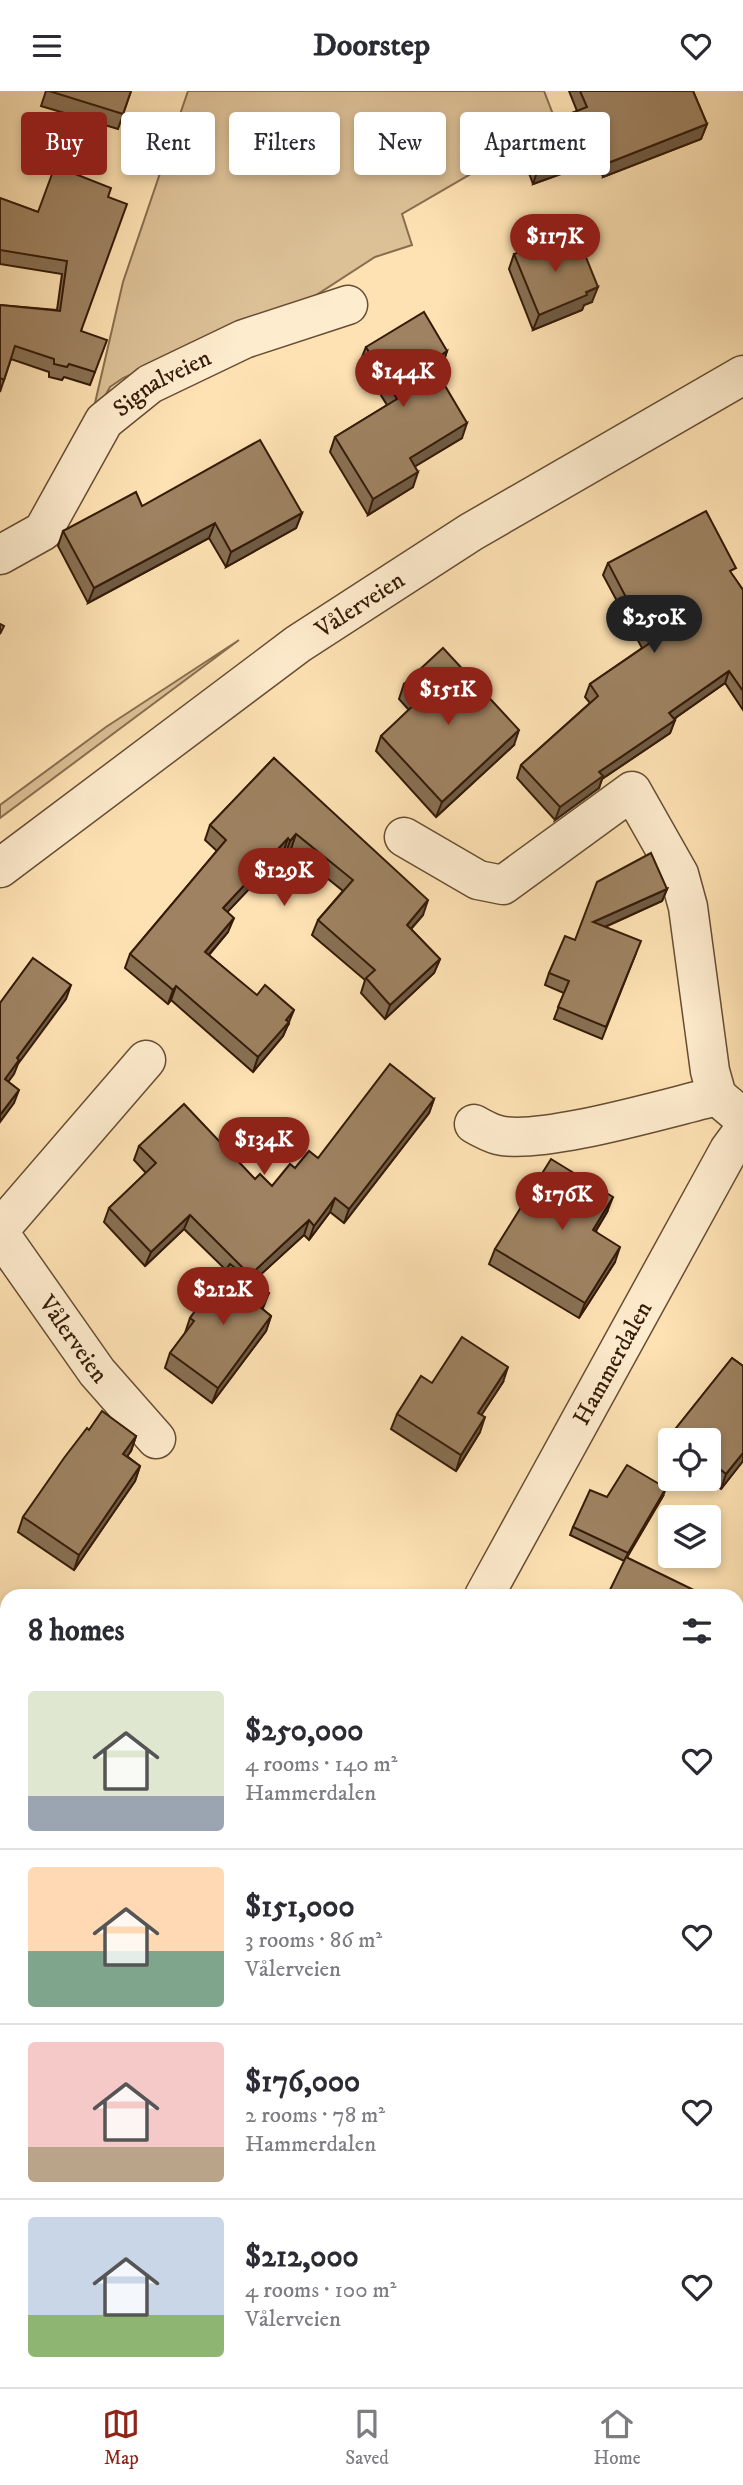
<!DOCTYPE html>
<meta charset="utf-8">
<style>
:root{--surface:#fff;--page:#f7f7f7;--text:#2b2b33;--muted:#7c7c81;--line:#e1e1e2;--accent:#8f2418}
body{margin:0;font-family:"IM FELL DW Pica",serif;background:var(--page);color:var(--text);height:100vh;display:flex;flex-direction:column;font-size:26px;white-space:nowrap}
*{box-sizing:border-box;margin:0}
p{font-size:23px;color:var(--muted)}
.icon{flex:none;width:38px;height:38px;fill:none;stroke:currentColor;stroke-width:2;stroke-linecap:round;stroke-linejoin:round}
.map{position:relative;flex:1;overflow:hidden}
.panel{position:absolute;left:0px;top:1498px;width:744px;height:798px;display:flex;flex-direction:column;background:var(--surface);border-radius:21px 21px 0 0;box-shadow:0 4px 10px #0003}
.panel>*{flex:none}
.guide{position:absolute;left:21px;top:21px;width:702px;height:63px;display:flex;gap:14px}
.fabs{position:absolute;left:658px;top:1337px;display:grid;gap:14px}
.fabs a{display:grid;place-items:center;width:63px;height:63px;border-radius:7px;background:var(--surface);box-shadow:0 4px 10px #0003;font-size:35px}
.price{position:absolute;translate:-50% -60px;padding:0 16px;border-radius:24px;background:var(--accent);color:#fff;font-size:23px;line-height:46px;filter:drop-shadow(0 2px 4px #0008)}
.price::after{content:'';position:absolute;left:50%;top:42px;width:21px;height:16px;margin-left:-10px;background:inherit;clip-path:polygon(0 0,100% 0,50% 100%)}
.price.on{background:#222;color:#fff}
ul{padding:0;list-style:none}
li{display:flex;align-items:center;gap:21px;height:175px;padding:0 28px}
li+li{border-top:2px solid var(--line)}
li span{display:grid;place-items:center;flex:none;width:196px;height:140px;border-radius:7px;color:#555}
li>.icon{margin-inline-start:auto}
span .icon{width:84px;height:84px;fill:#fffc;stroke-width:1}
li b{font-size:30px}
h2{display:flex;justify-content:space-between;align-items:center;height:84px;padding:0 28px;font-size:30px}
.tag{padding:0 24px;border-radius:7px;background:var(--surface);box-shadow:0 4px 10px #0003;font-size:24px;line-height:63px}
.tag.on{background:var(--accent);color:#fff}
header{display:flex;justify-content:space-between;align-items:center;height:91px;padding:0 28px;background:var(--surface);font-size:32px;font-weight:700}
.menu{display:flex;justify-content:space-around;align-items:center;height:98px;border-top:2px solid var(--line);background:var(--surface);font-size:19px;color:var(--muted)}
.menu a{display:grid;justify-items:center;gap:4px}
.menu .on{color:var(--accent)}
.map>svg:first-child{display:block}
.green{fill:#dcc096;stroke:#886e4f;stroke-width:2}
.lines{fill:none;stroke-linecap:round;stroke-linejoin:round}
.minor-casing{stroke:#674d33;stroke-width:41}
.minor{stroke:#feecce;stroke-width:38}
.wall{fill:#887053;stroke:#351b08;stroke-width:2}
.shaded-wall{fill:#6f5b44;stroke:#351b08;stroke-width:2}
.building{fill:#9e8261;stroke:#351b08;stroke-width:2}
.labels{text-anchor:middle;stroke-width:7;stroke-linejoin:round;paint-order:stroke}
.street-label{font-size:24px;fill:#351b08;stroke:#feecce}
</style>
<header><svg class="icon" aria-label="menu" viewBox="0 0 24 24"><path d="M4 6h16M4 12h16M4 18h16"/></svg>Doorstep<svg class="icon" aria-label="heart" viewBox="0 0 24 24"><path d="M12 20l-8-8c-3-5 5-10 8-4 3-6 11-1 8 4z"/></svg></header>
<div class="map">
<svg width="743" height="2296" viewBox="0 0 743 2296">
<rect width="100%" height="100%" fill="#fee2b3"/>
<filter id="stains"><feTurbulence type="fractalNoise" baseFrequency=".00286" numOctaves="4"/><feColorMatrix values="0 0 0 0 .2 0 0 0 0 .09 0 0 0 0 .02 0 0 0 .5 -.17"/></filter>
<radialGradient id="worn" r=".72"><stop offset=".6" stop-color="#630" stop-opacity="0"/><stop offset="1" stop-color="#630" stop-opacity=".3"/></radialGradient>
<g class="green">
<polygon points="188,0 544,0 559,39 519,55 402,123 412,154 375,166 287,223 176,263 123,287 110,296 100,314 95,312 123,191"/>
<polygon points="239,549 0,727 0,714 106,636"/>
</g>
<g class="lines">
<defs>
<g id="minor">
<path id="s1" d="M0,464L43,440L104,330L150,293L244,248L348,214"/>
<polyline points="404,746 478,789 503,794 632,700 679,783 688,816 710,980 717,1005 743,1027"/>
<path id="s2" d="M0,777L298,553L471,441L743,284"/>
<path d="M474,1033C481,1037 490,1042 498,1044C540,1055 670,1016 717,1005"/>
<polyline points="0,1138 146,969"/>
<path id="s3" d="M0,1143L97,1281L156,1348"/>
<path id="s4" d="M484,1505L729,1059L743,1040"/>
<polyline points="190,2296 193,2289"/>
</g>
</defs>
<use href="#minor" class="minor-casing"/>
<use href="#minor" class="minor"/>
</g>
<g class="wall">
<polygon points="46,0 131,0 118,38 41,15"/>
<polygon points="569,0 693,0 707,33 701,48 603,86 597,70 533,93 519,55 525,41 577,20"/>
<polygon points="108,106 81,240 95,281 90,294 64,286 62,289 49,286 49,281 11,268 0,301 0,214 57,219 62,183 0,173 0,107 38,121"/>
<polygon points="514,163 571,164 592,211 584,214 582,219 533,239 509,178"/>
<polygon points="366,256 447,260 442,275 436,279 462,347 415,375 413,396 368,424 330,361 335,346 387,314 360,271"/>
<polygon points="142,415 302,422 296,437 226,476 209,447 88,512 58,455 63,440"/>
<polygon points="608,472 733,485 743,499 743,619 725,592 674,628 675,629 670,642 602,688 599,697 555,729 517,687 521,674 590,612 585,606 590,593 642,557 603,484"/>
<polygon points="404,593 514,654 436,726 376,660 381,645 409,619 399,608"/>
<polygon points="274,667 423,824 411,838 440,868 434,882 385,928 361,902 365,889 312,844 318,829 343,800 291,758 285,764 283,762 227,821 228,841 209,864 289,933 287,936 283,945 253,981 171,909 168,913 125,877 130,863 217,760 205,749 210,734"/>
<polygon points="667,798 662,810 605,836 636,862 602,948 554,928 564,902 545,894 549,882 575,849"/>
<polygon points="434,1008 429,1022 344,1132 330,1121 309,1149 304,1144 253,1190 262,1218 271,1225 266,1240 212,1312 165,1277 170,1262 185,1242 190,1227 226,1179 184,1138 145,1175 104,1131 109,1117 146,1082 134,1069 139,1055 255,1088 272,1095 295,1077 318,1067"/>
<polygon points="607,1121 596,1140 615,1171 579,1227 489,1173 495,1158"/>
<polygon points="732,1267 743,1275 743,1370 721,1398 707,1388 709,1388 709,1349 670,1349 670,1358 668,1356 673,1341"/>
<polygon points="503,1291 481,1324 480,1341 456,1380 391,1338 397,1323 432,1292"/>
<polygon points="89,1339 136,1345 131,1360 127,1365 140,1375 135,1390 74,1479 18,1441 23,1426"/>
<polygon points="663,1405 624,1470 570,1444 573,1436 607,1406"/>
</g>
<g class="shaded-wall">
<polygon points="707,33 701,48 603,86 608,72"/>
<polygon points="602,55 597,70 533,93 538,78"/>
<polygon points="598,196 592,211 584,214 582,219 533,239 539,224"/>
<polygon points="447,260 442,275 425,286 431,271"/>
<polygon points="467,332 462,347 404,382 410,367"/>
<polygon points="418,381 413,396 368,424 373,408"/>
<polygon points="302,422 296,437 226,476 231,461"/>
<polygon points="215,432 209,447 88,512 94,497"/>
<polygon points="729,580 725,592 665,634 669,622"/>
<polygon points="675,629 670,642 602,688 599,697 555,729 560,716 599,681"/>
<polygon points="519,639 514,654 436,726 442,711"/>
<polygon points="296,743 291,758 285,764 290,750"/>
<polygon points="288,747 283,762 217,832 223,817"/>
<polygon points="667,798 662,810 589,843 593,831"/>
<polygon points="428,809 423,824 402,848 407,834"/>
<polygon points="234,827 228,841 199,875 205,861"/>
<polygon points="440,868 434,882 385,928 390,914"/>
<polygon points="71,894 66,908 18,973 14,983 0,1002 5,988 17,967"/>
<polygon points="176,895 171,909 168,913 173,899"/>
<polygon points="294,919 283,945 253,981 258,966 286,929"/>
<polygon points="19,999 14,1012 0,1031 0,1024"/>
<polygon points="434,1008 429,1022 344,1132 349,1118"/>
<polygon points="613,1106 607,1121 587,1154 593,1139"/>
<polygon points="335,1107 330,1121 309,1149 314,1135"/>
<polygon points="190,1124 184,1138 145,1175 151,1161"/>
<polygon points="309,1129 304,1144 245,1198 250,1184"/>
<polygon points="620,1156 615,1171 579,1227 585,1212"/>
<polygon points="269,1202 263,1217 253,1230 259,1215"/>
<polygon points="271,1225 266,1240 212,1312 218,1297"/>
<polygon points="508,1276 503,1291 473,1337 478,1322"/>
<polygon points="485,1326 480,1341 456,1380 461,1364"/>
<polygon points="136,1345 131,1360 118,1378 123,1363"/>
<polygon points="743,1362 743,1370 721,1398 726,1383"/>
<polygon points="140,1375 135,1390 74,1479 79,1464"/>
<polygon points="666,1397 663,1405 625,1470 628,1462"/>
</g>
<g class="building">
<polygon points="49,0 131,0 123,23"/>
<polygon points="580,0 693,0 707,33 608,72 602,55 538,78 525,41 587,16"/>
<polygon points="55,75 111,97 108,106 127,113 81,240 107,249 95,281 69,273 67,276 54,273 54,268 15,255 4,289 0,287 0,214 60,220 67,170 0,159 0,107 38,121"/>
<polygon points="563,144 571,164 583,159 598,196 586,201 587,204 539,224 514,163"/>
<polygon points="424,221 447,260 431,271 467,332 410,367 418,381 373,408 335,346 397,308 366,256"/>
<polygon points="260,349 302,422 231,461 215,432 94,497 63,440 136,401 142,415"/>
<polygon points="706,420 736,477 730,480 743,499 743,600 729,580 669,622 675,629 599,681 603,685 560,716 521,674 598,605 590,593 650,552 608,472"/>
<polygon points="0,533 4,535 0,543"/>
<polygon points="443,557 519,639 442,711 381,645 419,609 404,593"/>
<polygon points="274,667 428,809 407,834 440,868 390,914 366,887 375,879 318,829 353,789 296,743 290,750 288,747 223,817 234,827 205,861 257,904 265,894 294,919 286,929 289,931 258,966 176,895 173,899 130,863 226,749 210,734"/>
<polygon points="651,762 667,798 593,831 641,850 606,936 558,916 569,890 549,882 565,845 575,849 597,791"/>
<polygon points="33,867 71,894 17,967 19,969 5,988 19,999 0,1024 0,912"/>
<polygon points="390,973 434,1008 349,1118 335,1107 314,1135 309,1129 250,1184 190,1124 151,1161 109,1117 156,1072 139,1055 184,1013 255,1088 260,1083 272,1095 290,1073 295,1077 309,1060 318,1067"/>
<polygon points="551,1068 613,1106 593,1139 620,1156 585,1212 495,1158"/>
<polygon points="230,1173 269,1202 259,1215 271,1225 218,1297 170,1262 194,1230 190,1227"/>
<polygon points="462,1246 508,1276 478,1322 485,1326 461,1364 397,1323 421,1285 432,1292"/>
<polygon points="732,1267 743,1275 743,1362 726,1383 709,1369 709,1349 683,1349 673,1341"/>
<polygon points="102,1320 136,1345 123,1363 140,1375 79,1464 23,1426 64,1367 87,1337 89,1339"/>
<polygon points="627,1374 666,1397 628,1462 573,1436 590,1399 607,1406"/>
<polygon points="626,1466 702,1503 701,1505 607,1505"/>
<polygon points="609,2289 696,2289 693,2295 687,2292 685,2296 605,2296"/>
</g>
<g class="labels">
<g class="street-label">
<text dy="8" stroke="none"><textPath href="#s1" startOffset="245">Signalveien</textPath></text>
<text dy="8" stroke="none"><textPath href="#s2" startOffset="446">Vålerveien</textPath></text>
<text dy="8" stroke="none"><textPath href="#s3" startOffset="128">Vålerveien</textPath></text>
<text dy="8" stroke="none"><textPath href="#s4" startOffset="266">Hammerdalen</textPath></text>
</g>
</g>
<rect width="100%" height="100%" filter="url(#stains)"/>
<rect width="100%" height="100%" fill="url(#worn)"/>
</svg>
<div class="fabs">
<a><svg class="icon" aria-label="locate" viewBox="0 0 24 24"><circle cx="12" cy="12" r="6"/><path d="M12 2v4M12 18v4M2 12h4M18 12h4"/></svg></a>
<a><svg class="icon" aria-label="layers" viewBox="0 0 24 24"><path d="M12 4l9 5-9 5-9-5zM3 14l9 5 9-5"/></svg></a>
</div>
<b class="price" style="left:555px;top:183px">$117K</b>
<b class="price" style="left:403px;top:318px">$144K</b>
<b class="price on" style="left:654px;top:564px">$250K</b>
<b class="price" style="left:448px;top:636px">$151K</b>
<b class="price" style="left:284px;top:817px">$129K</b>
<b class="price" style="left:264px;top:1086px">$134K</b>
<b class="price" style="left:562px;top:1141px">$176K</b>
<b class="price" style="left:223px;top:1236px">$212K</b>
<div class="guide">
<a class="tag on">Buy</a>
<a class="tag">Rent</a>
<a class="tag">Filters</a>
<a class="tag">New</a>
<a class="tag">Apartment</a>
</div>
<section class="panel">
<h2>8 homes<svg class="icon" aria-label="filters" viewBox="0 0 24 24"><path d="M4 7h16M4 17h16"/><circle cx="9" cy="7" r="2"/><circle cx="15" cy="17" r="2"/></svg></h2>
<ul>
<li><span style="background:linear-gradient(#dfe7d0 75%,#9aa5b1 0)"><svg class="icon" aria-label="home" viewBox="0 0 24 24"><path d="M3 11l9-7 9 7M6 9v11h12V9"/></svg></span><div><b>$250,000</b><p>4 rooms · 140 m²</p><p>Hammerdalen</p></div><svg class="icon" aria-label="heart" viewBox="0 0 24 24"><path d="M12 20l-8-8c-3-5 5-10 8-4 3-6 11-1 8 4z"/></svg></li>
<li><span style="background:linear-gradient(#ffd9b3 60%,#7fa58c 0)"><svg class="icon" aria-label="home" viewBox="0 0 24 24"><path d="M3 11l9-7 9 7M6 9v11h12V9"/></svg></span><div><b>$151,000</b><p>3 rooms · 86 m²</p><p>Vålerveien</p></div><svg class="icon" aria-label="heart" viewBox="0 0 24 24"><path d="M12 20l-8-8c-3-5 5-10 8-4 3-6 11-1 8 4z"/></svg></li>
<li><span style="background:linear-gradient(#f6c9c9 75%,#b9a48a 0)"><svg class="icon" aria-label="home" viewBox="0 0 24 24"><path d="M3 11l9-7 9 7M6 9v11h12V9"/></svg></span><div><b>$176,000</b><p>2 rooms · 78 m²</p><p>Hammerdalen</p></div><svg class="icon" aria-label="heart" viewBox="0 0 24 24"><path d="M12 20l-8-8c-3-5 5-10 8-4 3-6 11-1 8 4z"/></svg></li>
<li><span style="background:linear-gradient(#c9d6e8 70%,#8fb573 0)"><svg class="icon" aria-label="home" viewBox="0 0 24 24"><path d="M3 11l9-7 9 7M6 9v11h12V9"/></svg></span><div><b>$212,000</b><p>4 rooms · 100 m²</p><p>Vålerveien</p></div><svg class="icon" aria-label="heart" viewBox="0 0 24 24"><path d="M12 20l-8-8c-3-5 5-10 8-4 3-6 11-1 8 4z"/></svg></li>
</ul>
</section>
</div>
<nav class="menu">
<a class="on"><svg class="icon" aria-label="map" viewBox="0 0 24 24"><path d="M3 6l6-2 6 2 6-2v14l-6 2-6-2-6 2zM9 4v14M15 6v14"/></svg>Map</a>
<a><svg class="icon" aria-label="saved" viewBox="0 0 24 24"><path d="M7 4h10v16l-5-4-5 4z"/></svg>Saved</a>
<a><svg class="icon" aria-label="home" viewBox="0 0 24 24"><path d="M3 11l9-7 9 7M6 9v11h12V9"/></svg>Home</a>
</nav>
